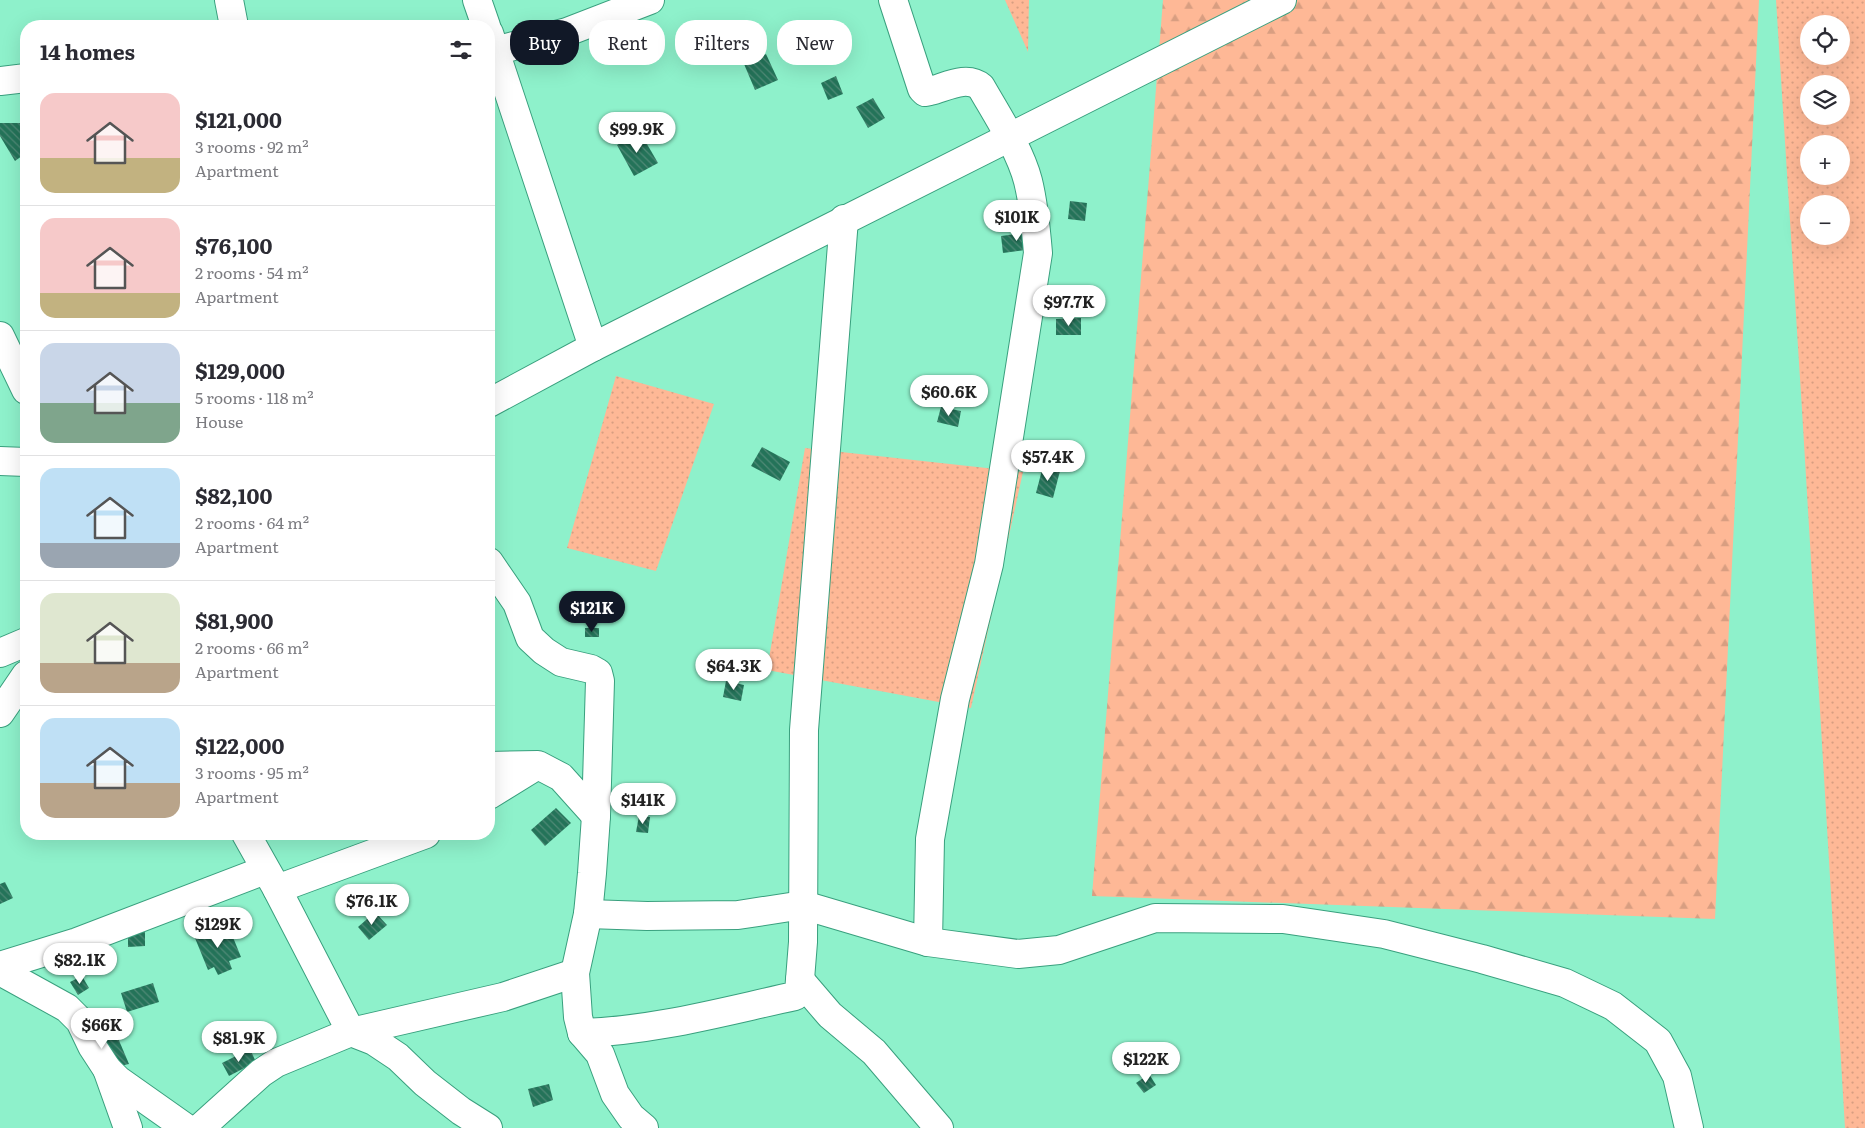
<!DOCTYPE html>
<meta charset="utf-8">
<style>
:root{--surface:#fff;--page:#f2f2f3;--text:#2b2b33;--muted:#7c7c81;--line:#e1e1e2;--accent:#111827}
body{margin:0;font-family:Literata,serif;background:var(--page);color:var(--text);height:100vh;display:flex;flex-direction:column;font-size:19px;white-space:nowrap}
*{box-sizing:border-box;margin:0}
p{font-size:16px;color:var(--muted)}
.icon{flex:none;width:28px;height:28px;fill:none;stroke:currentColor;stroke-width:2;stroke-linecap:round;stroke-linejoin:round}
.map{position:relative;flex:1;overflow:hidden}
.sheet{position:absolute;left:20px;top:20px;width:475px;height:820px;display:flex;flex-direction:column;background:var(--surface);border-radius:20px;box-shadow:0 5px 20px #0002}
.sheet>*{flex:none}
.hud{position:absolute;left:510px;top:20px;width:475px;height:45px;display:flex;gap:10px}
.tools{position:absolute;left:1800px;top:15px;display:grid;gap:10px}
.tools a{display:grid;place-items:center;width:50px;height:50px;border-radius:50%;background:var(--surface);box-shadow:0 5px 20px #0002;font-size:25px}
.price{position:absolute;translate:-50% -42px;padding:0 11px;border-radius:18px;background:#fff;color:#222;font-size:16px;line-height:32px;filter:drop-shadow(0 1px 2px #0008)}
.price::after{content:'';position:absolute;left:50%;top:30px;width:15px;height:11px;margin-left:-8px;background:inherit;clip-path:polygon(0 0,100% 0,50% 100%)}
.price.on{background:var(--accent);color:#fff}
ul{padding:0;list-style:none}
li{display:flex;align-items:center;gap:15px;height:125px;padding:0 20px}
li+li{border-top:1px solid var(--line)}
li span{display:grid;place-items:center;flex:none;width:140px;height:100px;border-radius:15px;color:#555}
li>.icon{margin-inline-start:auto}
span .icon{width:60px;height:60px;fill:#fffc;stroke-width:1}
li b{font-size:21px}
h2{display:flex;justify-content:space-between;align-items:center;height:60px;padding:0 20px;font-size:21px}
.pill{padding:0 18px;border-radius:20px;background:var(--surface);box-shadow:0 5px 20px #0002;font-size:18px;line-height:45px}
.pill.on{background:var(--accent);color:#fff}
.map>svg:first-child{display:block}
.grass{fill:url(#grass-dots);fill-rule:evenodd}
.forest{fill:url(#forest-firs)}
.building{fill:url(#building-back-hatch)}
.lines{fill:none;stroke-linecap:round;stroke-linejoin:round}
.street-casing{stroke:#39a07e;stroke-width:30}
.street{stroke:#fff;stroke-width:28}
</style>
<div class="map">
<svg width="1865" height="1128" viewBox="0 0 1865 1128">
<defs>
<pattern id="grass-dots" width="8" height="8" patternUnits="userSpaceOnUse" patternTransform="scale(1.25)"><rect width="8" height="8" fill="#feb896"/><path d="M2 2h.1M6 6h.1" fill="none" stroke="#d89e81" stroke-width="1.8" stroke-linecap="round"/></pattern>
<pattern id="forest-firs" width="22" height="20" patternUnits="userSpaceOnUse" patternTransform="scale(1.25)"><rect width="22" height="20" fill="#feb896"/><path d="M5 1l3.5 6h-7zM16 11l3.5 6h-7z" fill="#d89e81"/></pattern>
<pattern id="building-back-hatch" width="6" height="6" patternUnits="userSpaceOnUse" patternTransform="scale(1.25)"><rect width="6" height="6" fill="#247359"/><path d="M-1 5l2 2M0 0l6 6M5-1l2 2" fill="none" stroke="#4f8976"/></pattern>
</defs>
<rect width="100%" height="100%" fill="#8ef1cb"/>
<g class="grass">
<polygon points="1005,0 1029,0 1028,52"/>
<path d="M1776,0H1865V1128H1845L1802,410ZM1809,24H1841V56H1809ZM1809,84H1841V116H1809ZM1809,144H1841V176H1809ZM1809,204H1841V236H1809Z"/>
<polygon points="616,376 714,404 656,571 567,548"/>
<polygon points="805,448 1023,472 971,708 767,670"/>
</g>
<polygon class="forest" points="1163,0 1759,0 1715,919 1092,896"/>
<g class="building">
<polygon points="766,54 778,80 755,90 744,64"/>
<polygon points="836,76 843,94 828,100 821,83"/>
<polygon points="873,98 885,118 868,128 856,107"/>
<polygon points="0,123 26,123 26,153 15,161 0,136"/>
<polygon points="640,132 658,163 634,176 617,145"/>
<polygon points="1070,201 1087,203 1085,221 1068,219"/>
<polygon points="1031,232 1033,249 1003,253 1001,236"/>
<polygon points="1081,318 1081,335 1056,335 1056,319"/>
<polygon points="941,407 961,411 958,427 937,422"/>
<polygon points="762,447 790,462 780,481 751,466"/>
<polygon points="1043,466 1060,471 1053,498 1036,493"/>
<rect x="585" y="628" width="14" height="9"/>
<polygon points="726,681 744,685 741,701 723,697"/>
<polygon points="556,808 571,823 545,846 531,830"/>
<polygon points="639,816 650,817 648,833 636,832"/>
<polygon points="5,882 13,898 0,904 0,884"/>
<polygon points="375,912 387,925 369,940 358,927"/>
<polygon points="228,925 241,957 229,961 232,969 218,975 214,967 208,970 195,938"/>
<polygon points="145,929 145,946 128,947 128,930"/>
<polygon points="82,976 89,988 78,995 70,982"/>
<polygon points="153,983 159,1002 127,1012 121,993"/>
<polygon points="115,1031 129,1064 93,1072 75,1033"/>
<polygon points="250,1049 256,1062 229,1076 222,1063"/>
<polygon points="1149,1074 1156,1085 1144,1093 1136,1083"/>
<polygon points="549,1084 553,1100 533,1107 528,1089"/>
</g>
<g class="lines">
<defs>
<g id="street">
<polyline points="229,0 234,26"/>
<polyline points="477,0 486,26"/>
<path d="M893,0L922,89L925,92L930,91C946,87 967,75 981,87C997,115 1020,150 1028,181C1034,205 1036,229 1038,253L989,564L955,699L930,839L928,942"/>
<polyline points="489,33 593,347"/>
<polyline points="489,50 495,51 567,32 650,0"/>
<polyline points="0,81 26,78"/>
<polyline points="0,336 26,390"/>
<polyline points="489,403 593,347 1282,0"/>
<polyline points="0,461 26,462"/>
<polyline points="489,562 517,603 530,638 544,651 561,662 591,669 598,673 600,681 596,816 592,873 588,914 575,973 578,1017 582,1033 600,1054 615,1094 631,1117 644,1128"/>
<polyline points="0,653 26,642"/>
<polyline points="0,713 26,675"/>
<polyline points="489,766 538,765 561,777 596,816"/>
<polyline points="489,795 536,766"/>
<polyline points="246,834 277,889 351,1032 374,1041 398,1057 425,1083 461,1111 488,1128"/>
<polyline points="277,889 426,834"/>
<polyline points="588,914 647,916 738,915 803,905 928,942 1018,954 1059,950 1155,918 1283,919 1384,934 1482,959 1565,983 1613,1006 1658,1041 1677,1076 1689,1128"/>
<polyline points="0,966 77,942 265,870"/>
<polyline points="0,971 67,1008 80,1021 92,1046 107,1069 118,1080 186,1128"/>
<polyline points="800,980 830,1015 874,1052 939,1128"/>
<path d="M582,1033C654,1031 725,1011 795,996L799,992L803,942L804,730L844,219"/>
<polyline points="107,1069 128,1128"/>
<polyline points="200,1128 261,1073 276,1063 351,1032 503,997 575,973"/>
</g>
</defs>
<use href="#street" class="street-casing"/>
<use href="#street" class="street"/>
</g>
</svg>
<div class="tools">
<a><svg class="icon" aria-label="locate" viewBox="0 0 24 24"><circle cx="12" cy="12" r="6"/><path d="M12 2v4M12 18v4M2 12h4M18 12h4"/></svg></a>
<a><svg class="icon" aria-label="layers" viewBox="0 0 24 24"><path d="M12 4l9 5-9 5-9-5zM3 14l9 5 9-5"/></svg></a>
<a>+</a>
<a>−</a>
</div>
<b class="price" style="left:637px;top:154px">$99.9K</b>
<b class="price" style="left:1017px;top:242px">$101K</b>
<b class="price" style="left:1069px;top:327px">$97.7K</b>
<b class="price" style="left:949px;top:417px">$60.6K</b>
<b class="price" style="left:1048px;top:482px">$57.4K</b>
<b class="price on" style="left:592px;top:633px">$121K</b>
<b class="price" style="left:734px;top:691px">$64.3K</b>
<b class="price" style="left:643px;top:825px">$141K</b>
<b class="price" style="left:372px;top:926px">$76.1K</b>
<b class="price" style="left:218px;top:949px">$129K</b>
<b class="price" style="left:80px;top:985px">$82.1K</b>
<b class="price" style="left:102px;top:1050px">$66K</b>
<b class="price" style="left:239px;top:1063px">$81.9K</b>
<b class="price" style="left:1146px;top:1084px">$122K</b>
<div class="hud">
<a class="pill on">Buy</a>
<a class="pill">Rent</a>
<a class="pill">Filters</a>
<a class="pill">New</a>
</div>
<section class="sheet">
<h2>14 homes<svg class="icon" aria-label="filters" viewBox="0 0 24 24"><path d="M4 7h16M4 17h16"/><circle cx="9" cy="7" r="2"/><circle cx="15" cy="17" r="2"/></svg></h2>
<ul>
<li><span style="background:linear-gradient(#f6c9c9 65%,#c2b280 0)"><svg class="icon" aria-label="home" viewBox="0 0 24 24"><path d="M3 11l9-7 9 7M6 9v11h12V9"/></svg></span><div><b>$121,000</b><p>3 rooms · 92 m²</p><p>Apartment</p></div></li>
<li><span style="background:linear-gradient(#f6c9c9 75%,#c2b280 0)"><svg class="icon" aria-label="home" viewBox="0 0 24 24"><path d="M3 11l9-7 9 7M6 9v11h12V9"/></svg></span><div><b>$76,100</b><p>2 rooms · 54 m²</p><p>Apartment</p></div></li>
<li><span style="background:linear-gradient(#c9d6e8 60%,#7fa58c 0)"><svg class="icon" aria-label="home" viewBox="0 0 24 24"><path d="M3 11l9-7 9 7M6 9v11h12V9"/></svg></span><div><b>$129,000</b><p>5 rooms · 118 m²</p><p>House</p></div></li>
<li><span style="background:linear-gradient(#bfe0f5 75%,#9aa5b1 0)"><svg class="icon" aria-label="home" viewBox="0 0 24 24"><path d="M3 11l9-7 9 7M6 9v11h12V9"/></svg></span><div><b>$82,100</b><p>2 rooms · 64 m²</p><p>Apartment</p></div></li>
<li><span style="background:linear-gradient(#dfe7d0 70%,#b9a48a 0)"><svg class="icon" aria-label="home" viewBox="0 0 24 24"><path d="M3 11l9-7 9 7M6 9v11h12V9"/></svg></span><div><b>$81,900</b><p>2 rooms · 66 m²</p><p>Apartment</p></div></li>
<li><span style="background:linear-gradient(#bfe0f5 65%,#b9a48a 0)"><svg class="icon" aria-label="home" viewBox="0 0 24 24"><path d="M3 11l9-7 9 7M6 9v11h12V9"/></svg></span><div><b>$122,000</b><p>3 rooms · 95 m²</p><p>Apartment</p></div></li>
</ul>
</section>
</div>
